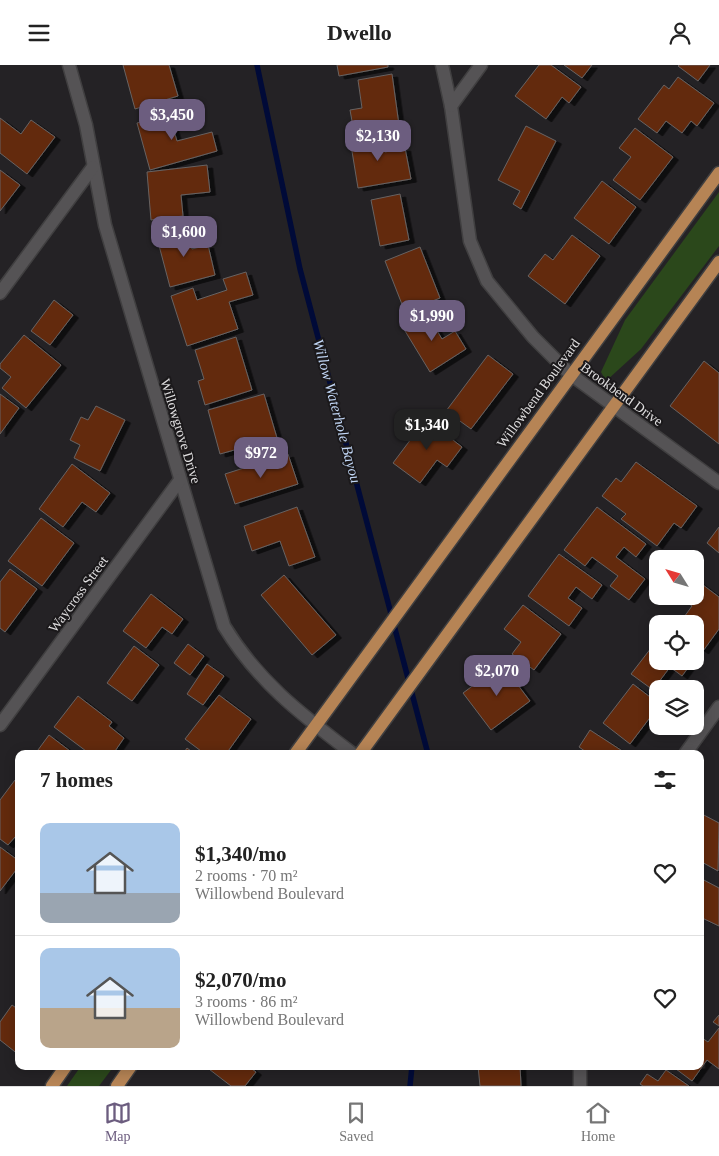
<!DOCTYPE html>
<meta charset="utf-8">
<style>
:root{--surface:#fff;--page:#f2f2f2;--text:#222;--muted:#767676;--line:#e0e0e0;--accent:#6c5d7f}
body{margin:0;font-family:"Times New Roman",serif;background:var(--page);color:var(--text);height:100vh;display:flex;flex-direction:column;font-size:19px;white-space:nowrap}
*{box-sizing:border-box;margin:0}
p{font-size:16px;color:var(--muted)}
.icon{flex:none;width:28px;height:28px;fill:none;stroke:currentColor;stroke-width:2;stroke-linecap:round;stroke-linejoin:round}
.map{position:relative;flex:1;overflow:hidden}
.details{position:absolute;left:15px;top:685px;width:689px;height:320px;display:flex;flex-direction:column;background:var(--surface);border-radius:10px;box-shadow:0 2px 12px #0003}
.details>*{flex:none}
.needle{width:32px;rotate:307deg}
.controls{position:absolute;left:649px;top:485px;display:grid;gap:10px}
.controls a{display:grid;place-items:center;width:55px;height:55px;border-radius:10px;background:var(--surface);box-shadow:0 2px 12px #0003;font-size:25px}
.price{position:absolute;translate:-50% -42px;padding:0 11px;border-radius:10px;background:var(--accent);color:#fff;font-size:16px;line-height:32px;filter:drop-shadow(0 1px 2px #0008)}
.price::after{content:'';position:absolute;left:50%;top:30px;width:15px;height:11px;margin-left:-8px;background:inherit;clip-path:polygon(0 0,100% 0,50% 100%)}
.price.on{background:#222;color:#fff}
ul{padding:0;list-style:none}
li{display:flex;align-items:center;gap:15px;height:125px;padding:0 25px}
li+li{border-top:1px solid var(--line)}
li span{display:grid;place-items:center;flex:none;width:140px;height:100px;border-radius:10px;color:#555}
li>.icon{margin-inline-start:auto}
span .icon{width:60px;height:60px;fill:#fffc;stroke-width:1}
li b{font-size:21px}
h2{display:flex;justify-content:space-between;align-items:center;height:60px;padding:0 25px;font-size:21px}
header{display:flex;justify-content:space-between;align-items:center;height:65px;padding:0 25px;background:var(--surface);font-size:22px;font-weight:800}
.dock{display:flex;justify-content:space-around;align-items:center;height:70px;border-top:1px solid var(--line);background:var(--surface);font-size:14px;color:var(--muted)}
.dock a{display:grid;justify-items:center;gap:2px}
.dock .on{color:var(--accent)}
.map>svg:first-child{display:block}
.green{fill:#2b481b}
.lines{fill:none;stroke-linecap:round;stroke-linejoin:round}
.stream{stroke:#000a38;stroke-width:5.5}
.building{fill:#64290e;stroke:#676362;filter:url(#shadow)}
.minor-casing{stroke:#403f40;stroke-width:15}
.major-casing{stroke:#403f40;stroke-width:15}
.minor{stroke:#555355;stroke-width:12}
.major{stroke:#b68455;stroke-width:12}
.labels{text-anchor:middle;stroke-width:4;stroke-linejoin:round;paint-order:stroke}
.street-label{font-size:14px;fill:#e0dfe0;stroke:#1b191b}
.water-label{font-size:15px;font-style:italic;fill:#c2d7f6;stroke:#1b191b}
</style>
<header><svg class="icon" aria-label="menu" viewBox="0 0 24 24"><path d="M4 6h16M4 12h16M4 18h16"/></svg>Dwello<svg class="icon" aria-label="person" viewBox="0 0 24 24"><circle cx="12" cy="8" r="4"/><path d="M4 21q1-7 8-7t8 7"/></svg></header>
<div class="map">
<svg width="719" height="1021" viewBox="0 0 719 1021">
<defs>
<filter id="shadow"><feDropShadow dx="5.5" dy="3" stdDeviation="0" flood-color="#0009"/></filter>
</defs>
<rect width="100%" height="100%" fill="#242225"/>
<g class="green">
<polygon points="719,127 719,181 641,284 606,316 601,307 625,255"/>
<polygon points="81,1001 114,1001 99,1021 67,1021"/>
</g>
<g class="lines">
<g class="stream">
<polyline points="257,0 300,204 428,689"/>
<polyline points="410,1021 412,1001"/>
</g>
</g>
<g class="building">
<polygon points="123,0 169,0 178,31 135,44"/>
<polygon points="337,0 388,0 388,2 339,11"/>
<polygon points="539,0 551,0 581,22 569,38 562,32 546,54 515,31"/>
<polygon points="564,0 592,0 582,13"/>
<polygon points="679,0 710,0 698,16 678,1"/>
<polygon points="392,9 399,60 354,67 350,45 362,43 358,15"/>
<polygon points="678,12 714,38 697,61 691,56 682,68 666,56 657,68 638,54 664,20 669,24"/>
<polygon points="189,44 193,58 173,63 177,76 212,67 217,86 150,105 137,58"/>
<polygon points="0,53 21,69 31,55 55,72 27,109 0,88"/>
<polygon points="526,61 556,76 521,144 513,139 520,126 498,115"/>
<polygon points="635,63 673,92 640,135 613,115 631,92 619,83"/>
<polygon points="382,69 385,87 405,83 411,114 358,123 350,74"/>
<polygon points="207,100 210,127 181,130 183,151 151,155 147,107"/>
<polygon points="0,105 20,120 0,146"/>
<polygon points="602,116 636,142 609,179 574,153"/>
<polygon points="400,129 409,175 380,181 371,135"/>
<polygon points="186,161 192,184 208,180 215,210 170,222 156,169"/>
<polygon points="572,170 600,191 565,239 528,211 545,189 553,195"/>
<polygon points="420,182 440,233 405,247 385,196"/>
<polygon points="246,207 253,230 229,237 238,264 187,281 171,231 193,223 197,235 227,225 223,214"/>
<polygon points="54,235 73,250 50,280 31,266"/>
<polygon points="425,246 442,274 455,266 466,284 430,307 402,261"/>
<polygon points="24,270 61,300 26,343 2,323 11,312 0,303 0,299"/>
<polygon points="236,272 252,325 205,340 198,316 204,314 195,285"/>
<polygon points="488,290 513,309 471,364 446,346"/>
<polygon points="704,296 719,308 719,379 670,341"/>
<polygon points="0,329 19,343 0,369"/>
<polygon points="264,329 277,373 220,389 208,345"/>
<polygon points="96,341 125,355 100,406 74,393 80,380 70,375 81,352 88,355"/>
<polygon points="426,354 462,382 447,402 437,395 420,418 393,398"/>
<polygon points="288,389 298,419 235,439 225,409"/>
<polygon points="636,397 697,441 681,463 674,458 657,481 621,454 626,449 602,431 616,413 621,417"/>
<polygon points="72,399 110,428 96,447 82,437 63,462 39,444"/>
<polygon points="297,442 315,492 289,501 280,476 252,486 244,461"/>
<polygon points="597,442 646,479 636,492 624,482 616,492 645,514 629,535 610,521 618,511 592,492 585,501 564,485"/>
<polygon points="41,453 74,478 42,521 8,496"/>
<polygon points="719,462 719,488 707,478"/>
<polygon points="559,489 602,520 592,534 576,522 568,533 582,543 569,561 528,531"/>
<polygon points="10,504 37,524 5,567 0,563 0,517"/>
<polygon points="284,510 336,570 312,590 261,530"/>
<polygon points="695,514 719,532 719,564 703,586 695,580 695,559 679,559 692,541 681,533 682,531 695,531"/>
<polygon points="151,529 183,554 172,569 162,562 146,583 123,566"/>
<polygon points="523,540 561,569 534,605 512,589 521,577 504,564"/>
<polygon points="658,574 658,596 693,596 682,611 670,602 653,625 631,609"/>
<polygon points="188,579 204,591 190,610 174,598"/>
<polygon points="134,581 159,600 132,636 107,618"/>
<polygon points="207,599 224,611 203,640 187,629"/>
<polygon points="502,599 530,636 491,665 463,628"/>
<polygon points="633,619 658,638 658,642 630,679 603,658"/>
<polygon points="219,630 251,654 226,689 205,689 185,674"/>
<polygon points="78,631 112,657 109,661 124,673 113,689 90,689 54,662"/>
<polygon points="590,665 627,689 589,689 579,682"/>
<polygon points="49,670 74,689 35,689"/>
<polygon points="187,683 195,689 183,689"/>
<polygon points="15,715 19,718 19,774 15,772 8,780 0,774 0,735"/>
<polygon points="700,748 719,758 718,806 700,796"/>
<polygon points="0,782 19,796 19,801 0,826"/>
<polygon points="700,813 719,823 719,861 700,852"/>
<polygon points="12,940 19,945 19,990 0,975 0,957"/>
<polygon points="719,950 719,961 713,957"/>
<polygon points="719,963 719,1004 707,995 692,1016 672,1001 700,1001 700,975 702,973 708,977"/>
<polygon points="205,1001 248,1001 256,1007 245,1021 231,1021"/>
<polygon points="478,1001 520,1001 521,1021 480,1021"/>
<polygon points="666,1005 689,1021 643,1021 640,1019 647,1009 658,1016"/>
</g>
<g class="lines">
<defs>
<g id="minor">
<path d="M69,0L86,60L105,160L224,561C258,617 302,650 353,689"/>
<polyline points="442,0 451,41 470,176 487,216 533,272 570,309 719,418"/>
<polyline points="451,41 481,0"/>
<polyline points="0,228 93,102"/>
<polyline points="0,660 180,415"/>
<polyline points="685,689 719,642"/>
<polyline points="580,1001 580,1021"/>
</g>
<g id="major">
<polyline points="295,689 719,108"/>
<polyline points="360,689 719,197"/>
<polyline points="52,1021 66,1001"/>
<polyline points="117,1021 131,1001"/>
</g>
</defs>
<use href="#minor" class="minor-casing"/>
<use href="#major" class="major-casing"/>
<use href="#minor" class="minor"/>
<use href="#major" class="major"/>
</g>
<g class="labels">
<g class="street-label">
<text transform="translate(538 328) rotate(-54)" y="5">Willowbend Boulevard</text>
<text transform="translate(622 329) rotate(36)" y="5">Brookbend Drive</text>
<text transform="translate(181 366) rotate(73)" y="5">Willowgrove Drive</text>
<text transform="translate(78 529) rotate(-54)" y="5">Waycross Street</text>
</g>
<g class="water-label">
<text transform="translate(337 346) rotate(75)" y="5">Willow Waterhole Bayou</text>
</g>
</g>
</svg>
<div class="controls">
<a><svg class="needle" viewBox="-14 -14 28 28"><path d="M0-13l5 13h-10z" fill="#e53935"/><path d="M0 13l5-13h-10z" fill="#767676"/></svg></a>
<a><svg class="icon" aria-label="locate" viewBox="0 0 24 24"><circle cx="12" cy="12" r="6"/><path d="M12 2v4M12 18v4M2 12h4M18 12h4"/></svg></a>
<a><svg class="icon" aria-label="layers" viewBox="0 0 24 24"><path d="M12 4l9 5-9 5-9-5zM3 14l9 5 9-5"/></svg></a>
</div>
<b class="price" style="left:172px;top:76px">$3,450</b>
<b class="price" style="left:378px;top:97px">$2,130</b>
<b class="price" style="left:184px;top:193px">$1,600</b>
<b class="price" style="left:432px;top:277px">$1,990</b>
<b class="price on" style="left:427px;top:386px">$1,340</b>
<b class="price" style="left:261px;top:414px">$972</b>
<b class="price" style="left:497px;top:632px">$2,070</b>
<section class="details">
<h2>7 homes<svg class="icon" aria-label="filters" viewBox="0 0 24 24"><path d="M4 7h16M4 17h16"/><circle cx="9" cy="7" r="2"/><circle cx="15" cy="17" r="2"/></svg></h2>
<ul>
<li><span style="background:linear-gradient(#a9c7e8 70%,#9aa5b1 0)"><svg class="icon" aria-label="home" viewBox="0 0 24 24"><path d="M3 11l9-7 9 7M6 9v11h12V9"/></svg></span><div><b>$1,340/mo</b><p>2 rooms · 70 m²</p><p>Willowbend Boulevard</p></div><svg class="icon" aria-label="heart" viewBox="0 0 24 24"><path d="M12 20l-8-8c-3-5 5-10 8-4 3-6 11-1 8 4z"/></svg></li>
<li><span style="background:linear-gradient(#a9c7e8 60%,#b9a48a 0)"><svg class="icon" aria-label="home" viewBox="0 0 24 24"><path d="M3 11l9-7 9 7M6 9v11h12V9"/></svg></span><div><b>$2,070/mo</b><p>3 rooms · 86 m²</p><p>Willowbend Boulevard</p></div><svg class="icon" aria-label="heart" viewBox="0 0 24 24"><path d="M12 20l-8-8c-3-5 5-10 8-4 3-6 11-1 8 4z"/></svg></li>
</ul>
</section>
</div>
<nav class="dock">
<a class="on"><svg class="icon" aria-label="map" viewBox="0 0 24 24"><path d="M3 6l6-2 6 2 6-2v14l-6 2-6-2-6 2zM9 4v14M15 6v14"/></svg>Map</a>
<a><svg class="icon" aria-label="saved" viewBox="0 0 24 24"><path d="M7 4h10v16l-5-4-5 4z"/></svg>Saved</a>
<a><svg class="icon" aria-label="home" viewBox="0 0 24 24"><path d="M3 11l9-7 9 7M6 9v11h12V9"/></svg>Home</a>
</nav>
